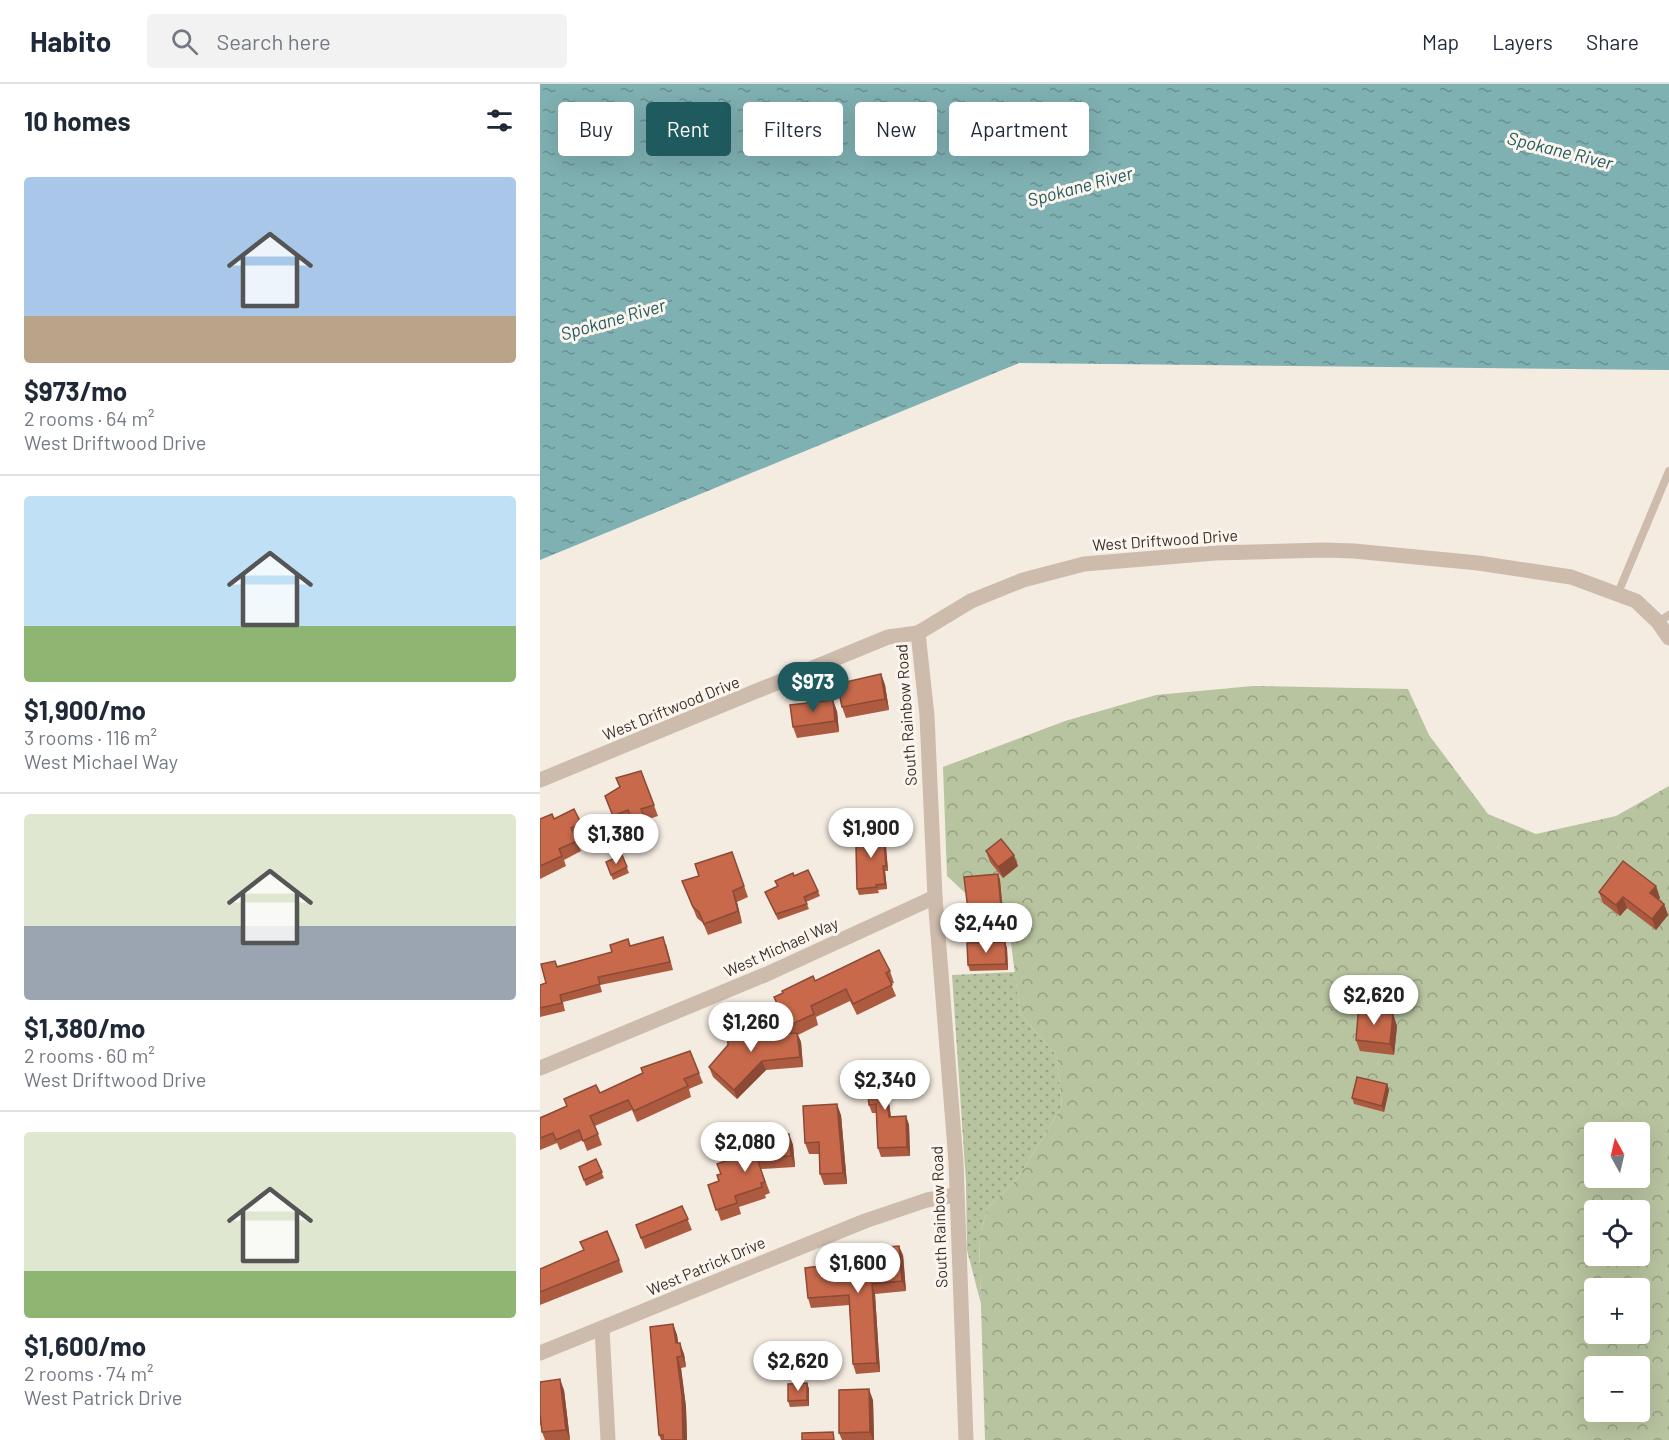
<!DOCTYPE html>
<meta charset="utf-8">
<style>
:root{--surface:#fff;--page:#f2f2f3;--text:#1f2937;--muted:#747a83;--line:#e0e1e3;--accent:#1f5a5e}
body{margin:0;font-family:Barlow,sans-serif;background:var(--page);color:var(--text);height:100vh;display:flex;flex-direction:column;font-size:22px;white-space:nowrap}
*{box-sizing:border-box;margin:0}
p{font-size:20px;color:var(--muted)}
.icon{flex:none;width:33px;height:33px;fill:none;stroke:currentColor;stroke-width:2;stroke-linecap:round;stroke-linejoin:round}
.map{position:relative;flex:1;overflow:hidden}
.details{display:flex;flex-direction:column;background:var(--surface);width:540px}
.details>*{flex:none}
.banner{position:absolute;left:18px;top:18px;width:570px;height:54px;display:flex;gap:12px}
.needle{width:39px;rotate:352deg}
.fabs{position:absolute;left:1044px;top:1038px;display:grid;gap:12px}
.fabs a{display:grid;place-items:center;width:66px;height:66px;border-radius:6px;background:var(--surface);box-shadow:0 6px 24px #0002;font-size:30px}
.price{position:absolute;translate:-50% -51px;padding:0 14px;border-radius:21px;background:#fff;color:#222;font-size:20px;line-height:39px;filter:drop-shadow(0 2px 3px #0008)}
.price::after{content:'';position:absolute;left:50%;top:36px;width:18px;height:14px;margin-left:-9px;background:inherit;clip-path:polygon(0 0,100% 0,50% 100%)}
.price.on{background:var(--accent);color:#fff}
ul{padding:0;list-style:none}
li{display:grid;align-content:center;gap:12px;height:318px;padding:0 24px}
li+li{border-top:2px solid var(--line)}
li span{display:grid;place-items:center;height:186px;border-radius:6px;color:#555}
li>.icon{margin-inline-start:auto}
span .icon{width:108px;height:108px;fill:#fffc;stroke-width:1}
li b{font-size:26px}
h2{display:flex;justify-content:space-between;align-items:center;height:72px;padding:0 24px;font-size:26px}
.pill{padding:0 21px;border-radius:6px;background:var(--surface);box-shadow:0 6px 24px #0002;font-size:21px;line-height:54px}
.pill.on{background:var(--accent);color:#fff}
header{display:flex;align-items:center;gap:36px;box-sizing:border-box;height:84px;padding:0 30px;background:var(--surface);border-bottom:2px solid var(--line)}
header strong{font-size:28px}
nav{display:flex;gap:33px;margin-inline-start:auto;font-size:21px}
.search{width:420px;height:54px;background:var(--page);display:flex;align-items:center;gap:15px;box-sizing:border-box;padding:0 21px;border-radius:6px;color:var(--muted);font-size:22px}
main{display:flex;flex:1;min-height:0}
.map>svg:first-child{display:block}
.grass{fill:url(#grass-dots)}
.forest{fill:url(#forest-crowns);fill-rule:evenodd}
.water{fill:url(#water-ripples)}
.lines{fill:none;stroke-linecap:round;stroke-linejoin:round}
.lane{stroke:#cdbbac;stroke-width:8}
.street{stroke:#cdbbac;stroke-width:15}
.wall{fill:#ac5a40}
.shaded-wall{fill:#8c4a34}
.building{fill:#c8694b;stroke:#8c4a34;stroke-width:1.5}
.labels{text-anchor:middle;stroke-width:6;stroke-linejoin:round;paint-order:stroke}
.street-label{font-size:16px;fill:#3b302b;stroke:#fbf5ee}
.water-label{font-size:18px;font-style:italic;fill:#1f5a5e;stroke:#fbf5ee}
</style>
<header>
<strong>Habito</strong>
<div class="search"><svg class="icon" aria-label="search" viewBox="0 0 24 24"><circle cx="10" cy="10" r="6"/><path d="M15 15l6 6"/></svg>Search here</div>
<nav><a>Map</a><a>Layers</a><a>Share</a></nav>
</header>
<main>
<section class="details">
<h2>10 homes<svg class="icon" aria-label="filters" viewBox="0 0 24 24"><path d="M4 7h16M4 17h16"/><circle cx="9" cy="7" r="2"/><circle cx="15" cy="17" r="2"/></svg></h2>
<ul>
<li><span style="background:linear-gradient(#a9c7e8 75%,#b9a48a 0)"><svg class="icon" aria-label="home" viewBox="0 0 24 24"><path d="M3 11l9-7 9 7M6 9v11h12V9"/></svg></span><div><b>$973/mo</b><p>2 rooms · 64 m²</p><p>West Driftwood Drive</p></div></li>
<li><span style="background:linear-gradient(#bfe0f5 70%,#8fb573 0)"><svg class="icon" aria-label="home" viewBox="0 0 24 24"><path d="M3 11l9-7 9 7M6 9v11h12V9"/></svg></span><div><b>$1,900/mo</b><p>3 rooms · 116 m²</p><p>West Michael Way</p></div></li>
<li><span style="background:linear-gradient(#dfe7d0 60%,#9aa5b1 0)"><svg class="icon" aria-label="home" viewBox="0 0 24 24"><path d="M3 11l9-7 9 7M6 9v11h12V9"/></svg></span><div><b>$1,380/mo</b><p>2 rooms · 60 m²</p><p>West Driftwood Drive</p></div></li>
<li><span style="background:linear-gradient(#dfe7d0 75%,#8fb573 0)"><svg class="icon" aria-label="home" viewBox="0 0 24 24"><path d="M3 11l9-7 9 7M6 9v11h12V9"/></svg></span><div><b>$1,600/mo</b><p>2 rooms · 74 m²</p><p>West Patrick Drive</p></div></li>
</ul>
</section>
<div class="map">
<svg width="1129" height="1356" viewBox="0 0 1129 1356">
<defs>
<pattern id="grass-dots" width="8" height="8" patternUnits="userSpaceOnUse" patternTransform="scale(1.5)"><rect width="8" height="8" fill="#b8c4a0"/><path d="M2 2h.1M6 6h.1" fill="none" stroke="#97a083" stroke-width="1.8" stroke-linecap="round"/></pattern>
<pattern id="forest-crowns" width="20" height="18" patternUnits="userSpaceOnUse" patternTransform="scale(1.5)"><rect width="20" height="18" fill="#b8c4a0"/><path d="M2 6a3 3 0 1 1 6 0M12 15a3 3 0 1 1 6 0" fill="none" stroke="#97a083"/></pattern>
<pattern id="water-ripples" width="26" height="14" patternUnits="userSpaceOnUse" patternTransform="scale(1.5)"><rect width="26" height="14" fill="#7fb0b2"/><path d="M2 4q2-2 4 0t4 0M15 11q2-2 4 0t4 0" fill="none" stroke="#699091"/></pattern>
</defs>
<rect width="100%" height="100%" fill="#f4ebe1"/>
<polygon class="grass" points="475,888 480,930 517,972 522,1023 477,1095 448,1123 439,1154 441,1220 427,1166 426,1098 412,891"/>
<path class="forest" d="M713,602L868,605L889,651L948,730L996,750L1076,732L1129,702V1356H445L439,1154L448,1123L477,1095L522,1023L517,972L480,930L470,851L407,792L403,683L525,637L616,611ZM1054,1048H1100V1094H1054ZM1054,1126H1100V1172H1054ZM1054,1204H1100V1250H1054ZM1054,1282H1100V1328H1054Z"/>
<polygon class="water" points="0,0 1129,0 1129,286 479,279 0,476"/>
<g class="lines">
<g class="lane">
<polyline points="1078,509 1129,387"/>
<polyline points="1118,538 1129,531"/>
</g>
<g class="street">
<polyline points="378,549 387,632 395,813 416,1078 426,1356"/>
<polyline points="0,696 348,553 378,549 431,517 483,496 544,480 675,469 784,466 814,467 938,479 1031,493 1096,517 1118,538 1129,554"/>
<polyline points="0,984 227,890 395,813"/>
<polyline points="62,1245 68,1356"/>
<polyline points="0,1269 325,1137 387,1116 415,1111"/>
</g>
</g>
<g class="wall">
<polygon points="341,590 345,601 349,626 306,634 302,623"/>
<polygon points="297,627 299,648 257,654 253,643"/>
<polygon points="101,687 118,732 106,736 108,743 96,748 92,738 77,743 65,712 80,703"/>
<polygon points="0,735 14,735 41,739 44,749 35,754 41,767 24,776 26,782 0,795"/>
<polygon points="343,744 345,750 348,787 345,787 347,805 338,806 339,809 319,811 317,805 321,762"/>
<polygon points="446,767 478,782 463,794 450,778"/>
<polygon points="192,768 208,813 197,818 202,839 168,851 163,839 157,834 142,797 159,792"/>
<polygon points="82,771 89,789 73,796 66,778"/>
<polygon points="458,790 460,796 463,829 430,832 428,826"/>
<polygon points="254,792 278,807 280,812 266,818 269,825 238,836 225,808 237,802 235,797"/>
<polygon points="1116,802 1120,814 1118,815 1124,820 1128,831 1116,846 1087,824 1080,832 1063,819 1059,808"/>
<polygon points="465,858 467,864 468,886 430,887 428,881"/>
<polygon points="126,860 133,886 60,901 62,908 23,918 25,927 0,933 0,901 6,899 15,877 17,882 72,868 91,862"/>
<polygon points="350,887 354,899 351,900 356,912 317,931 310,917 276,933 278,941 258,951 261,958 263,983 226,986 197,1015 173,993 169,983 214,941 218,952 250,949 238,924 234,913 275,897"/>
<polygon points="836,929 853,930 857,942 854,971 820,967 816,956"/>
<polygon points="150,967 163,999 149,1005 151,1013 97,1038 92,1026 55,1042 62,1061 47,1067 43,1056 20,1066 17,1059 0,1066 0,1033 60,1009"/>
<polygon points="345,988 351,1033 366,1032 369,1041 370,1072 341,1073 338,1064 336,1029 332,1029 329,1021"/>
<polygon points="847,1000 849,1006 844,1028 814,1020 812,1014"/>
<polygon points="301,1031 307,1100 284,1101 280,1090 279,1070 269,1070 265,1059"/>
<polygon points="249,1050 253,1061 255,1083 221,1085 230,1109 225,1111 226,1114 199,1123 201,1130 181,1137 168,1101 179,1097"/>
<polygon points="56,1075 64,1094 46,1102 39,1083"/>
<polygon points="142,1122 152,1146 105,1165 96,1141"/>
<polygon points="363,1171 366,1207 335,1210 340,1288 316,1290 313,1280 309,1221 271,1224 268,1214 336,1175"/>
<polygon points="79,1176 83,1188 0,1221 0,1185"/>
<polygon points="133,1240 137,1251 138,1259 144,1270 146,1283 141,1284 146,1323 147,1356 121,1356 119,1351"/>
<polygon points="0,1298 24,1306 30,1356 5,1356 2,1348 2,1341 0,1341"/>
<polygon points="267,1299 269,1305 269,1322 250,1323 248,1317"/>
<polygon points="333,1316 334,1356 302,1356 299,1349"/>
</g>
<g class="shaded-wall">
<polygon points="341,590 345,601 349,626 345,615"/>
<polygon points="293,616 297,627 299,648 295,637"/>
<polygon points="343,744 345,750 348,787 346,782"/>
<polygon points="474,771 478,782 463,794 458,783"/>
<polygon points="343,782 345,787 347,805 345,800"/>
<polygon points="458,790 460,796 463,829 461,823"/>
<polygon points="1116,802 1120,814 1114,820 1110,809"/>
<polygon points="193,807 197,818 202,839 198,827"/>
<polygon points="1083,813 1087,824 1080,832 1076,821"/>
<polygon points="1124,820 1128,831 1116,846 1112,835"/>
<polygon points="465,858 467,864 468,886 466,880"/>
<polygon points="853,930 857,942 854,971 850,960"/>
<polygon points="214,941 218,950 219,962 215,952"/>
<polygon points="257,949 261,958 263,983 260,973"/>
<polygon points="222,977 226,986 197,1015 194,1006"/>
<polygon points="342,979 345,988 352,1042 349,1033"/>
<polygon points="847,1000 849,1006 844,1028 842,1022"/>
<polygon points="297,1020 301,1031 307,1100 303,1089"/>
<polygon points="366,1032 369,1041 370,1072 367,1063"/>
<polygon points="249,1050 253,1061 255,1083 251,1072"/>
<polygon points="359,1162 363,1171 366,1207 362,1197"/>
<polygon points="332,1200 335,1210 340,1288 337,1279"/>
<polygon points="133,1240 137,1251 140,1270 136,1259"/>
<polygon points="140,1259 144,1270 146,1283 142,1272"/>
<polygon points="137,1273 141,1284 146,1323 147,1356 143,1356"/>
<polygon points="20,1295 24,1306 30,1356 26,1346"/>
<polygon points="267,1299 269,1305 269,1322 267,1316"/>
<polygon points="329,1305 333,1316 334,1356 333,1356 330,1348"/>
</g>
<g class="building">
<polygon points="341,590 345,615 302,623 297,600"/>
<polygon points="293,616 295,637 253,643 250,621"/>
<polygon points="101,687 114,721 101,725 104,732 92,737 88,726 73,732 65,712 80,703 76,694"/>
<polygon points="34,725 41,739 31,744 37,757 19,765 22,772 0,782 0,735 12,730 14,735"/>
<polygon points="343,744 346,782 343,782 345,800 336,801 337,803 317,805 316,763 321,762 320,746"/>
<polygon points="461,755 474,771 458,783 446,767"/>
<polygon points="192,768 204,802 193,807 198,827 164,840 159,828 153,823 142,797 159,792 155,780"/>
<polygon points="82,771 87,783 71,791 66,778"/>
<polygon points="1083,777 1116,802 1110,809 1124,820 1112,835 1083,813 1076,821 1059,808"/>
<polygon points="268,786 278,807 264,813 267,820 236,830 225,808 238,802 235,797 253,789 254,792"/>
<polygon points="458,790 461,823 428,826 424,793"/>
<polygon points="123,853 130,878 58,893 60,900 20,911 22,919 0,924 0,901 6,899 1,880 15,877 17,883 72,868 70,861 88,855 90,862"/>
<polygon points="465,858 466,880 428,881 427,859"/>
<polygon points="339,866 350,887 346,889 352,901 313,920 306,905 271,922 274,930 248,942 234,913 243,909 242,907 273,892 275,897"/>
<polygon points="819,920 833,921 832,928 853,930 850,960 816,956"/>
<polygon points="214,941 215,952 257,949 260,973 222,977 194,1006 169,983 188,961 187,943"/>
<polygon points="150,967 159,989 144,995 148,1002 94,1027 88,1016 50,1032 58,1050 43,1057 39,1046 16,1056 13,1049 0,1054 0,1034 27,1022 24,1015 56,1001 60,1009 103,989 101,984"/>
<polygon points="342,979 349,1033 366,1032 367,1063 338,1064 336,1020 329,1021 325,981"/>
<polygon points="817,993 847,1000 842,1022 812,1014"/>
<polygon points="297,1020 303,1089 280,1090 279,1058 265,1059 263,1022"/>
<polygon points="249,1050 251,1072 217,1074 225,1098 221,1099 222,1103 195,1112 197,1119 176,1126 168,1101 179,1097 177,1091 181,1090 177,1080 234,1060 234,1051"/>
<polygon points="56,1075 62,1088 44,1096 39,1083"/>
<polygon points="142,1122 148,1135 101,1154 96,1141"/>
<polygon points="67,1147 79,1176 0,1208 0,1185 44,1166 40,1158"/>
<polygon points="359,1162 362,1197 332,1200 337,1279 313,1280 309,1211 268,1214 265,1184 336,1175 335,1164"/>
<polygon points="133,1240 136,1259 140,1259 142,1272 137,1273 142,1312 143,1356 123,1356 123,1351 119,1351 110,1243"/>
<polygon points="20,1295 26,1346 2,1348 0,1329 0,1298"/>
<polygon points="267,1299 267,1316 248,1317 248,1300"/>
<polygon points="329,1305 330,1348 299,1349 299,1306"/>
<polygon points="293,1348 294,1356 262,1356 262,1349"/>
</g>
<g class="labels">
<g class="street-label">
<text transform="translate(625 456) rotate(-4)" y="6">West Driftwood Drive</text>
<text transform="translate(131 624) rotate(-22)" y="6">West Driftwood Drive</text>
<text transform="translate(366 631) rotate(-94)" y="6">South Rainbow Road</text>
<text transform="translate(241 863) rotate(-24)" y="6">West Michael Way</text>
<text transform="translate(399 1133) rotate(-92)" y="6">South Rainbow Road</text>
<text transform="translate(166 1182) rotate(-23)" y="6">West Patrick Drive</text>
</g>
<g class="water-label">
<text transform="translate(1020 67) rotate(14)" y="6">Spokane River</text>
<text transform="translate(540 103) rotate(-15)" y="6">Spokane River</text>
<text transform="translate(73 236) rotate(-16)" y="6">Spokane River</text>
</g>
</g>
</svg>
<div class="fabs">
<a><svg class="needle" viewBox="-14 -14 28 28"><path d="M0-13l5 13h-10z" fill="#e53935"/><path d="M0 13l5-13h-10z" fill="#747a83"/></svg></a>
<a><svg class="icon" aria-label="locate" viewBox="0 0 24 24"><circle cx="12" cy="12" r="6"/><path d="M12 2v4M12 18v4M2 12h4M18 12h4"/></svg></a>
<a>+</a>
<a>−</a>
</div>
<b class="price on" style="left:273px;top:629px">$973</b>
<b class="price" style="left:331px;top:775px">$1,900</b>
<b class="price" style="left:76px;top:781px">$1,380</b>
<b class="price" style="left:446px;top:870px">$2,440</b>
<b class="price" style="left:834px;top:942px">$2,620</b>
<b class="price" style="left:211px;top:969px">$1,260</b>
<b class="price" style="left:345px;top:1027px">$2,340</b>
<b class="price" style="left:205px;top:1089px">$2,080</b>
<b class="price" style="left:318px;top:1210px">$1,600</b>
<b class="price" style="left:258px;top:1308px">$2,620</b>
<div class="banner">
<a class="pill">Buy</a>
<a class="pill on">Rent</a>
<a class="pill">Filters</a>
<a class="pill">New</a>
<a class="pill">Apartment</a>
</div>
</div>
</main>
